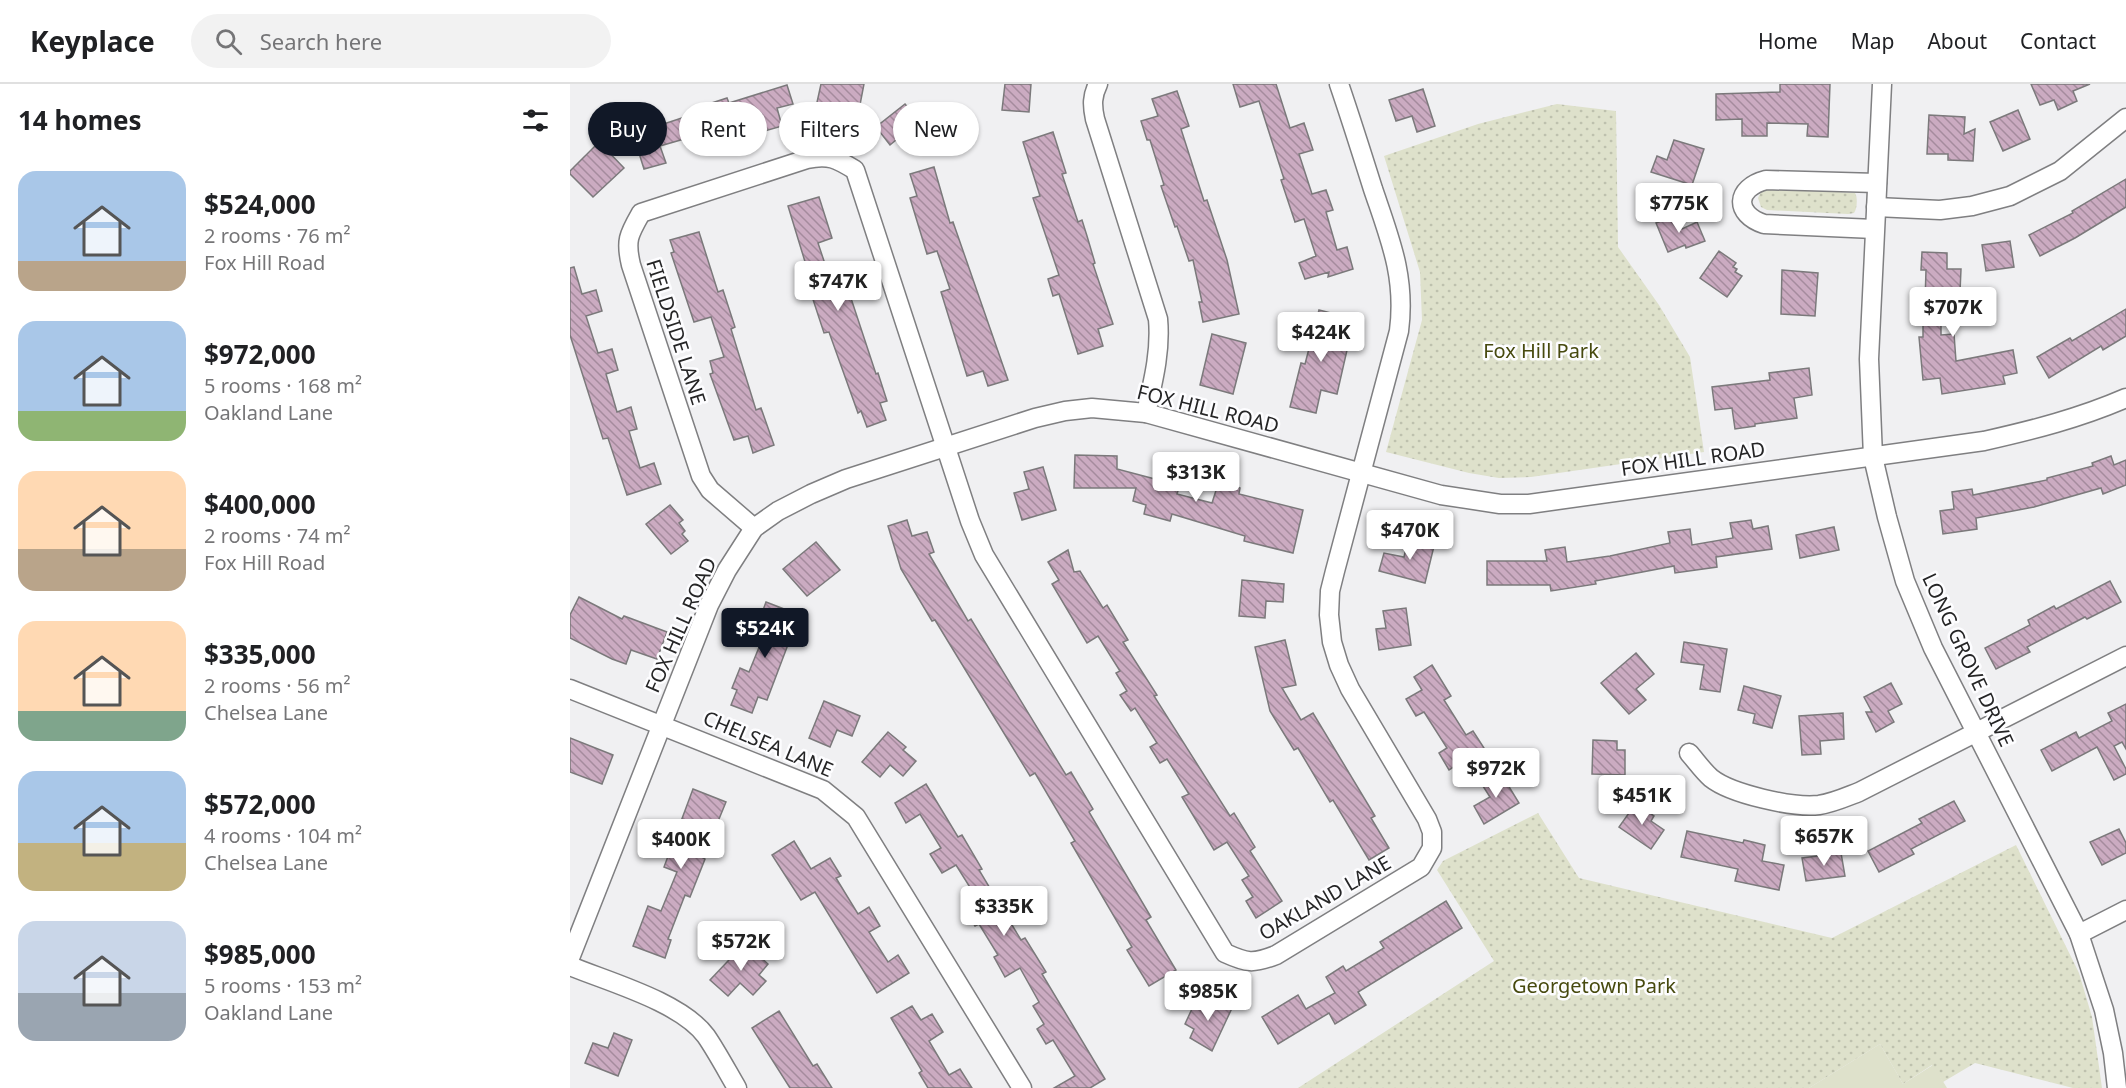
<!DOCTYPE html>
<meta charset="utf-8">
<style>
:root{--surface:#fff;--page:#f2f2f2;--text:#202124;--muted:#757577;--line:#e0e0e0;--accent:#111827}
body{margin:0;font-family:"Noto Sans",sans-serif;background:var(--page);color:var(--text);height:100vh;display:flex;flex-direction:column;font-size:22px;white-space:nowrap}
*{box-sizing:border-box;margin:0}
p{font-size:20px;color:var(--muted)}
.icon{flex:none;width:33px;height:33px;fill:none;stroke:currentColor;stroke-width:2;stroke-linecap:round;stroke-linejoin:round}
.map{position:relative;flex:1;overflow:hidden}
.side{display:flex;flex-direction:column;background:var(--surface);width:570px}
.side>*{flex:none}
.guide{position:absolute;left:18px;top:18px;width:570px;height:54px;display:flex;gap:12px}
.price{position:absolute;translate:-50% -51px;padding:0 14px;border-radius:6px;background:#fff;color:#222;font-size:20px;line-height:39px;filter:drop-shadow(0 2px 3px #0008)}
.price::after{content:'';position:absolute;left:50%;top:36px;width:18px;height:14px;margin-left:-9px;background:inherit;clip-path:polygon(0 0,100% 0,50% 100%)}
.price.active{background:var(--accent);color:#fff}
ul{padding:0;list-style:none}
li{display:flex;align-items:center;gap:18px;height:150px;padding:0 18px}
li span{display:grid;place-items:center;flex:none;width:168px;height:120px;border-radius:18px;color:#555}
li>.icon{margin-inline-start:auto}
span .icon{width:72px;height:72px;fill:#fffc;stroke-width:1}
li b{font-size:26px}
h2{display:flex;justify-content:space-between;align-items:center;height:72px;padding:0 18px;font-size:26px}
.chip{padding:0 21px;border-radius:27px;background:var(--surface);box-shadow:0 2px 4px #0004;font-size:21px;line-height:54px}
.chip.active{background:var(--accent);color:#fff}
header{display:flex;align-items:center;gap:36px;box-sizing:border-box;height:84px;padding:0 30px;background:var(--surface);border-bottom:2px solid var(--line)}
header strong{font-size:28px}
nav{display:flex;gap:33px;margin-inline-start:auto;font-size:21px}
.search{width:420px;height:54px;background:var(--page);display:flex;align-items:center;gap:15px;box-sizing:border-box;padding:0 21px;border-radius:33px;color:var(--muted);font-size:22px}
main{display:flex;flex:1;min-height:0}
.map>svg:first-child{display:block}
.grass{fill:url(#grass-dots)}
.pitch{fill:#dee1cb}
.building{fill:url(#building-back-hatch);stroke:#7b797b;stroke-width:1.5}
.lines{fill:none;stroke-linecap:round;stroke-linejoin:round}
.minor-casing{stroke:#7f7f81;stroke-width:21}
.minor{stroke:#fff;stroke-width:18}
.labels{text-anchor:middle;stroke-width:5;stroke-linejoin:round;paint-order:stroke}
.street-label{font-size:20px;fill:#252526;stroke:#fdfdff}
.park-label{font-size:20px;fill:#474a0f;stroke:#fdfdff}
</style>
<header>
<strong>Keyplace</strong>
<div class="search"><svg class="icon" aria-label="search" viewBox="0 0 24 24"><circle cx="10" cy="10" r="6"/><path d="M15 15l6 6"/></svg>Search here</div>
<nav><a>Home</a><a>Map</a><a>About</a><a>Contact</a></nav>
</header>
<main>
<section class="side">
<h2>14 homes<svg class="icon" aria-label="filters" viewBox="0 0 24 24"><path d="M4 7h16M4 17h16"/><circle cx="9" cy="7" r="2"/><circle cx="15" cy="17" r="2"/></svg></h2>
<ul>
<li><span style="background:linear-gradient(#a9c7e8 75%,#b9a48a 0)"><svg class="icon" aria-label="home" viewBox="0 0 24 24"><path d="M3 11l9-7 9 7M6 9v11h12V9"/></svg></span><div><b>$524,000</b><p>2 rooms · 76 m²</p><p>Fox Hill Road</p></div></li>
<li><span style="background:linear-gradient(#a9c7e8 75%,#8fb573 0)"><svg class="icon" aria-label="home" viewBox="0 0 24 24"><path d="M3 11l9-7 9 7M6 9v11h12V9"/></svg></span><div><b>$972,000</b><p>5 rooms · 168 m²</p><p>Oakland Lane</p></div></li>
<li><span style="background:linear-gradient(#ffd9b3 65%,#b9a48a 0)"><svg class="icon" aria-label="home" viewBox="0 0 24 24"><path d="M3 11l9-7 9 7M6 9v11h12V9"/></svg></span><div><b>$400,000</b><p>2 rooms · 74 m²</p><p>Fox Hill Road</p></div></li>
<li><span style="background:linear-gradient(#ffd9b3 75%,#7fa58c 0)"><svg class="icon" aria-label="home" viewBox="0 0 24 24"><path d="M3 11l9-7 9 7M6 9v11h12V9"/></svg></span><div><b>$335,000</b><p>2 rooms · 56 m²</p><p>Chelsea Lane</p></div></li>
<li><span style="background:linear-gradient(#a9c7e8 60%,#c2b280 0)"><svg class="icon" aria-label="home" viewBox="0 0 24 24"><path d="M3 11l9-7 9 7M6 9v11h12V9"/></svg></span><div><b>$572,000</b><p>4 rooms · 104 m²</p><p>Chelsea Lane</p></div></li>
<li><span style="background:linear-gradient(#c9d6e8 60%,#9aa5b1 0)"><svg class="icon" aria-label="home" viewBox="0 0 24 24"><path d="M3 11l9-7 9 7M6 9v11h12V9"/></svg></span><div><b>$985,000</b><p>5 rooms · 153 m²</p><p>Oakland Lane</p></div></li>
</ul>
</section>
<div class="map">
<svg width="1556" height="1004" viewBox="0 0 1556 1004">
<defs>
<pattern id="grass-dots" width="8" height="8" patternUnits="userSpaceOnUse" patternTransform="scale(1.5)"><rect width="8" height="8" fill="#dee1cb"/><path d="M2 2h.1M6 6h.1" fill="none" stroke="#bec1ae" stroke-width="1.8" stroke-linecap="round"/></pattern>
<pattern id="building-back-hatch" width="6" height="6" patternUnits="userSpaceOnUse" patternTransform="scale(1.5)"><rect width="6" height="6" fill="#cbabc1"/><path d="M-1 5l2 2M0 0l6 6M5-1l2 2" fill="none" stroke="#a58b9d"/></pattern>
</defs>
<rect width="100%" height="100%" fill="#f0f0f2"/>
<g class="grass">
<polygon points="987,20 1046,27 1048,163 1089,221 1120,273 1134,368 961,393 929,394 899,389 816,368 852,236 850,188 814,72 908,40"/>
<path d="M1198,104L1285,109C1288,114 1287,125 1284,129L1278,130L1197,126L1191,123L1188,114L1191,108Z"/>
<polygon points="968,729 1009,794 1262,854 1446,761 1509,889 1522,933 1532,1004 1503,1004 1405,979 1373,998 1362,981 1333,1000 1310,960 1239,1004 728,1004 924,877 867,786 873,777"/>
</g>
<polygon class="pitch" points="1310,960 1333,1000 1363,981 1377,1004 1239,1004"/>
<g class="building">
<polygon points="251,0 294,0 288,31 246,23"/>
<polygon points="435,0 461,0 459,28 432,26"/>
<polygon points="663,0 706,0 720,44 734,39 743,66 729,70 742,110 756,106 763,126 756,128 767,166 777,163 783,185 758,193 759,188 735,195 729,179 746,172 734,135 725,138 711,96 714,95 689,17 670,23"/>
<polygon points="1210,0 1260,0 1258,53 1237,52 1238,40 1197,39 1197,52 1172,52 1172,35 1146,36 1146,10 1210,8"/>
<polygon points="1461,0 1520,0 1503,7 1507,17 1488,26 1484,16 1470,21"/>
<polygon points="217,1 223,20 207,24 212,42 191,48 184,27 147,38 153,55 131,62 128,51 90,62 96,79 74,85 63,50 121,31 120,26 157,14 159,19"/>
<polygon points="853,5 865,42 847,48 842,32 826,37 819,16"/>
<polygon points="607,7 619,42 611,45 634,117 637,116 657,176 669,230 633,238 629,218 632,218 623,176 619,177 607,142 605,143 591,102 594,101 580,56 577,56 571,37 588,32 582,15"/>
<polygon points="335,20 361,51 344,65 332,51 320,61 306,43"/>
<polygon points="1448,26 1460,55 1433,67 1420,38"/>
<polygon points="1359,31 1395,33 1394,50 1405,45 1403,77 1378,76 1378,70 1357,70"/>
<polygon points="483,48 496,89 492,90 508,138 512,136 517,152 525,179 523,180 543,240 528,245 533,262 508,270 489,210 483,212 478,195 489,191 463,114 470,112 453,58"/>
<polygon points="1104,56 1134,65 1122,101 1081,88 1087,72 1097,76"/>
<polygon points="29,58 54,84 23,113 0,90 0,87"/>
<polygon points="364,83 380,139 383,138 438,296 418,302 413,287 397,292 371,208 380,205 367,167 357,170 340,114 347,112 340,90"/>
<polygon points="1556,95 1556,123 1505,154 1470,172 1459,151 1503,129 1502,127"/>
<polygon points="249,113 262,154 248,159 259,192 272,187 306,290 308,289 317,317 310,319 316,336 297,343 291,327 288,329 259,248 254,249 232,182 236,181 218,122"/>
<polygon points="1107,131 1112,145 1127,138 1135,157 1116,164 1115,161 1098,168 1086,139"/>
<polygon points="129,148 148,208 153,206 165,243 161,245 186,326 191,324 204,361 183,369 178,352 164,356 140,290 143,289 140,277 154,273 141,233 124,238 101,169 104,168 100,156"/>
<polygon points="1440,157 1444,183 1416,187 1412,161"/>
<polygon points="1149,167 1166,179 1163,183 1167,185 1165,188 1172,192 1157,213 1130,194"/>
<polygon points="1352,168 1377,169 1377,185 1391,185 1390,208 1371,207 1371,251 1384,250 1386,277 1443,266 1447,289 1433,292 1435,300 1372,310 1370,294 1353,296 1349,253 1353,253 1353,218 1355,218 1356,186 1351,186"/>
<polygon points="4,183 12,210 26,206 32,227 16,232 28,269 42,265 48,286 36,290 47,328 61,323 67,345 59,347 70,384 84,379 91,400 57,411 38,354 33,355 0,251 0,184"/>
<polygon points="1212,186 1248,189 1245,232 1211,230"/>
<polygon points="1556,225 1556,252 1533,266 1531,262 1479,294 1467,273 1500,254 1502,257"/>
<polygon points="749,226 773,232 768,249 780,253 767,310 751,306 746,329 720,323 731,279 735,280"/>
<polygon points="642,250 676,259 663,310 630,301"/>
<polygon points="1239,284 1242,311 1224,314 1227,334 1185,340 1185,342 1165,345 1162,324 1145,326 1142,303 1200,296 1199,289"/>
<polygon points="505,371 547,372 547,385 585,395 588,384 613,390 607,410 642,419 649,397 670,404 669,410 733,426 723,469 674,457 675,452 602,430 600,437 574,430 576,421 563,417 566,404 504,404"/>
<polygon points="1541,372 1544,381 1556,376 1556,401 1533,410 1531,404 1464,423 1406,434 1407,445 1373,450 1370,427 1384,425 1382,408 1402,405 1403,411 1477,396 1477,394 1523,382 1522,379"/>
<polygon points="473,383 486,426 452,436 444,409 459,405 454,388"/>
<polygon points="100,421 113,436 109,439 115,447 112,450 118,457 101,470 76,440"/>
<polygon points="337,436 342,452 357,448 364,468 359,470 398,537 401,535 496,691 501,688 523,725 519,728 581,833 576,836 606,886 579,902 557,866 562,863 501,759 505,757 465,689 460,692 365,536 362,537 331,485 318,442"/>
<polygon points="1181,436 1183,445 1198,442 1202,465 1146,473 1147,483 1105,489 1104,482 1025,497 1026,500 981,507 980,501 917,501 917,477 977,477 975,466 995,463 997,478 1040,472 1100,459 1098,448 1120,445 1122,461 1163,454 1160,439"/>
<polygon points="1264,443 1269,466 1230,474 1226,451"/>
<polygon points="839,452 865,458 855,499 809,487 814,469 834,473"/>
<polygon points="246,458 270,486 237,512 213,485"/>
<polygon points="498,466 504,488 510,487 533,524 537,521 558,556 553,558 587,611 584,612 660,732 664,729 685,763 680,767 712,817 686,834 676,817 683,813 672,796 679,792 657,758 644,766 612,713 619,710 597,675 590,679 580,663 587,659 565,624 561,627 550,611 557,607 546,589 550,587 528,552 517,559 482,500 489,496 478,478"/>
<polygon points="672,496 714,500 713,518 696,517 695,534 669,532"/>
<polygon points="1540,497 1551,518 1517,535 1515,533 1457,563 1460,568 1426,585 1415,564 1460,541 1458,536 1484,522 1486,525"/>
<polygon points="9,513 52,535 54,532 97,548 87,575 61,566 56,580 42,575 0,554 0,531"/>
<polygon points="196,518 227,530 219,549 222,550 197,616 188,613 182,629 161,621 167,606 162,604 170,584 179,588 198,541 189,537"/>
<polygon points="836,524 841,561 809,566 806,545 816,544 813,527"/>
<polygon points="715,556 726,601 712,604 731,636 743,629 805,732 801,734 819,764 799,776 763,716 760,718 728,664 724,666 700,627 685,563"/>
<polygon points="1114,558 1157,565 1150,608 1130,605 1134,581 1111,578"/>
<polygon points="1066,569 1084,590 1066,605 1076,616 1059,630 1031,599"/>
<polygon points="862,581 881,612 874,616 896,651 903,647 914,664 879,686 869,669 877,664 854,628 846,632 836,615 852,606 844,593"/>
<polygon points="1321,599 1332,620 1318,627 1324,638 1306,648 1296,628 1302,628 1294,613"/>
<polygon points="1174,602 1211,612 1202,644 1183,639 1185,630 1168,626"/>
<polygon points="254,617 290,632 282,652 267,646 260,663 239,654"/>
<polygon points="1556,620 1556,665 1552,658 1544,662 1556,685 1556,690 1544,696 1527,663 1482,687 1471,666 1506,648 1509,654 1542,637 1538,629"/>
<polygon points="1273,629 1274,655 1250,657 1251,670 1232,671 1229,632"/>
<polygon points="318,648 336,663 333,666 346,677 333,692 320,681 310,693 292,678"/>
<polygon points="0,654 43,671 32,700 0,688"/>
<polygon points="1023,656 1047,657 1047,666 1055,666 1055,691 1022,690"/>
<polygon points="930,688 949,719 914,740 904,722 920,713 911,699"/>
<polygon points="356,700 388,753 392,751 412,785 409,786 451,856 455,854 476,888 472,890 535,995 520,1004 484,1004 505,992 483,956 476,960 467,945 474,940 463,922 469,918 450,884 435,893 424,873 428,871 409,840 405,842 394,824 408,816 386,781 372,789 360,770 371,764 350,730 336,739 325,719"/>
<polygon points="123,705 156,718 133,774 135,775 120,813 115,811 98,855 101,856 95,874 63,862 78,822 91,827 107,788 94,783"/>
<polygon points="1384,717 1395,737 1341,765 1344,770 1309,788 1298,767 1352,739 1349,735"/>
<polygon points="1066,719 1084,732 1081,737 1094,746 1081,765 1049,743"/>
<polygon points="1549,745 1556,759 1556,769 1532,781 1520,758"/>
<polygon points="1117,747 1173,759 1174,756 1195,761 1192,777 1214,781 1209,806 1165,797 1168,785 1111,773"/>
<polygon points="224,757 241,785 260,774 271,792 266,794 288,830 299,823 310,842 299,848 318,878 328,871 339,889 307,909 245,808 231,816 202,771"/>
<polygon points="1271,769 1275,792 1236,797 1232,774"/>
<polygon points="876,817 892,844 788,908 796,921 765,940 759,929 708,960 692,933 728,911 736,925 765,909 756,893 773,882 776,887 814,864 810,858"/>
<polygon points="175,859 198,880 189,891 196,897 183,911 170,899 158,912 140,896"/>
<polygon points="643,915 662,924 642,967 620,954 624,945 615,940 626,916 639,924"/>
<polygon points="342,922 351,936 362,930 373,948 359,957 379,991 390,985 402,1004 358,1004 349,989 352,987 321,934"/>
<polygon points="209,927 243,982 247,980 262,1004 220,1004 182,944"/>
<polygon points="44,949 62,956 48,992 15,979 23,959 38,964"/>
</g>
<g class="lines">
<defs>
<g id="minor">
<path d="M528,0C522,12 522,21 525,35L588,235C591,267 583,298 576,329"/>
<polyline points="1312,0 1299,275 1303,373 1317,433 1335,497 1363,564 1509,850 1534,926 1543,969 1547,1004"/>
<polyline points="1306,123 1370,126 1402,122 1440,112 1490,87 1556,34"/>
<path d="M1304,145L1194,140C1164,130 1165,104 1196,96L1307,99"/>
<path d="M184,444L140,406L131,392L61,181C55,156 59,150 71,129L237,75C259,70 267,75 285,86L400,437L414,471L655,869C677,879 683,880 706,871L851,783L862,764V748L857,735L780,605L769,581L762,558L759,531L760,507L765,487L829,247C836,193 820,155 803,105C792,70 781,35 769,0"/>
<polyline points="0,605 253,706 286,733 452,1004"/>
<path d="M1119,669C1126,677 1133,687 1141,694C1161,710 1223,724 1249,721C1263,719 1276,713 1289,708L1556,572"/>
<polyline points="1509,850 1556,826"/>
<path d="M0,874L139,521L157,486L184,444L208,427L241,410L276,395L465,334L495,327L522,324L576,329L871,411L930,420H959L1414,357C1463,346 1510,334 1556,314"/>
<path d="M0,882C39,898 111,918 136,952C147,968 157,987 167,1004"/>
</g>
</defs>
<use href="#minor" class="minor-casing"/>
<use href="#minor" class="minor"/>
</g>
<g class="labels">
<g class="street-label">
<text transform="translate(106 248) rotate(72)" y="7">FIELDSIDE LANE</text>
<text transform="translate(638 325) rotate(14)" y="7">FOX HILL ROAD</text>
<text transform="translate(1123 375) rotate(-8)" y="7">FOX HILL ROAD</text>
<text transform="translate(111 541) rotate(-66)" y="7">FOX HILL ROAD</text>
<text transform="translate(1398 576) rotate(65)" y="7">LONG GROVE DRIVE</text>
<text transform="translate(198 660) rotate(23)" y="7">CHELSEA LANE</text>
<text transform="translate(755 814) rotate(-30)" y="7">OAKLAND LANE</text>
</g>
<g class="park-label">
<text x="971" y="274">Fox Hill Park</text>
<text x="1024" y="909">Georgetown Park</text>
</g>
</g>
</svg>
<b class="price" style="left:1109px;top:150px">$775K</b>
<b class="price" style="left:268px;top:228px">$747K</b>
<b class="price" style="left:1383px;top:254px">$707K</b>
<b class="price" style="left:751px;top:279px">$424K</b>
<b class="price" style="left:626px;top:419px">$313K</b>
<b class="price" style="left:840px;top:477px">$470K</b>
<b class="price active" style="left:195px;top:575px">$524K</b>
<b class="price" style="left:926px;top:715px">$972K</b>
<b class="price" style="left:1072px;top:742px">$451K</b>
<b class="price" style="left:1254px;top:783px">$657K</b>
<b class="price" style="left:111px;top:786px">$400K</b>
<b class="price" style="left:434px;top:853px">$335K</b>
<b class="price" style="left:171px;top:888px">$572K</b>
<b class="price" style="left:638px;top:938px">$985K</b>
<div class="guide">
<a class="chip active">Buy</a>
<a class="chip">Rent</a>
<a class="chip">Filters</a>
<a class="chip">New</a>
</div>
</div>
</main>
